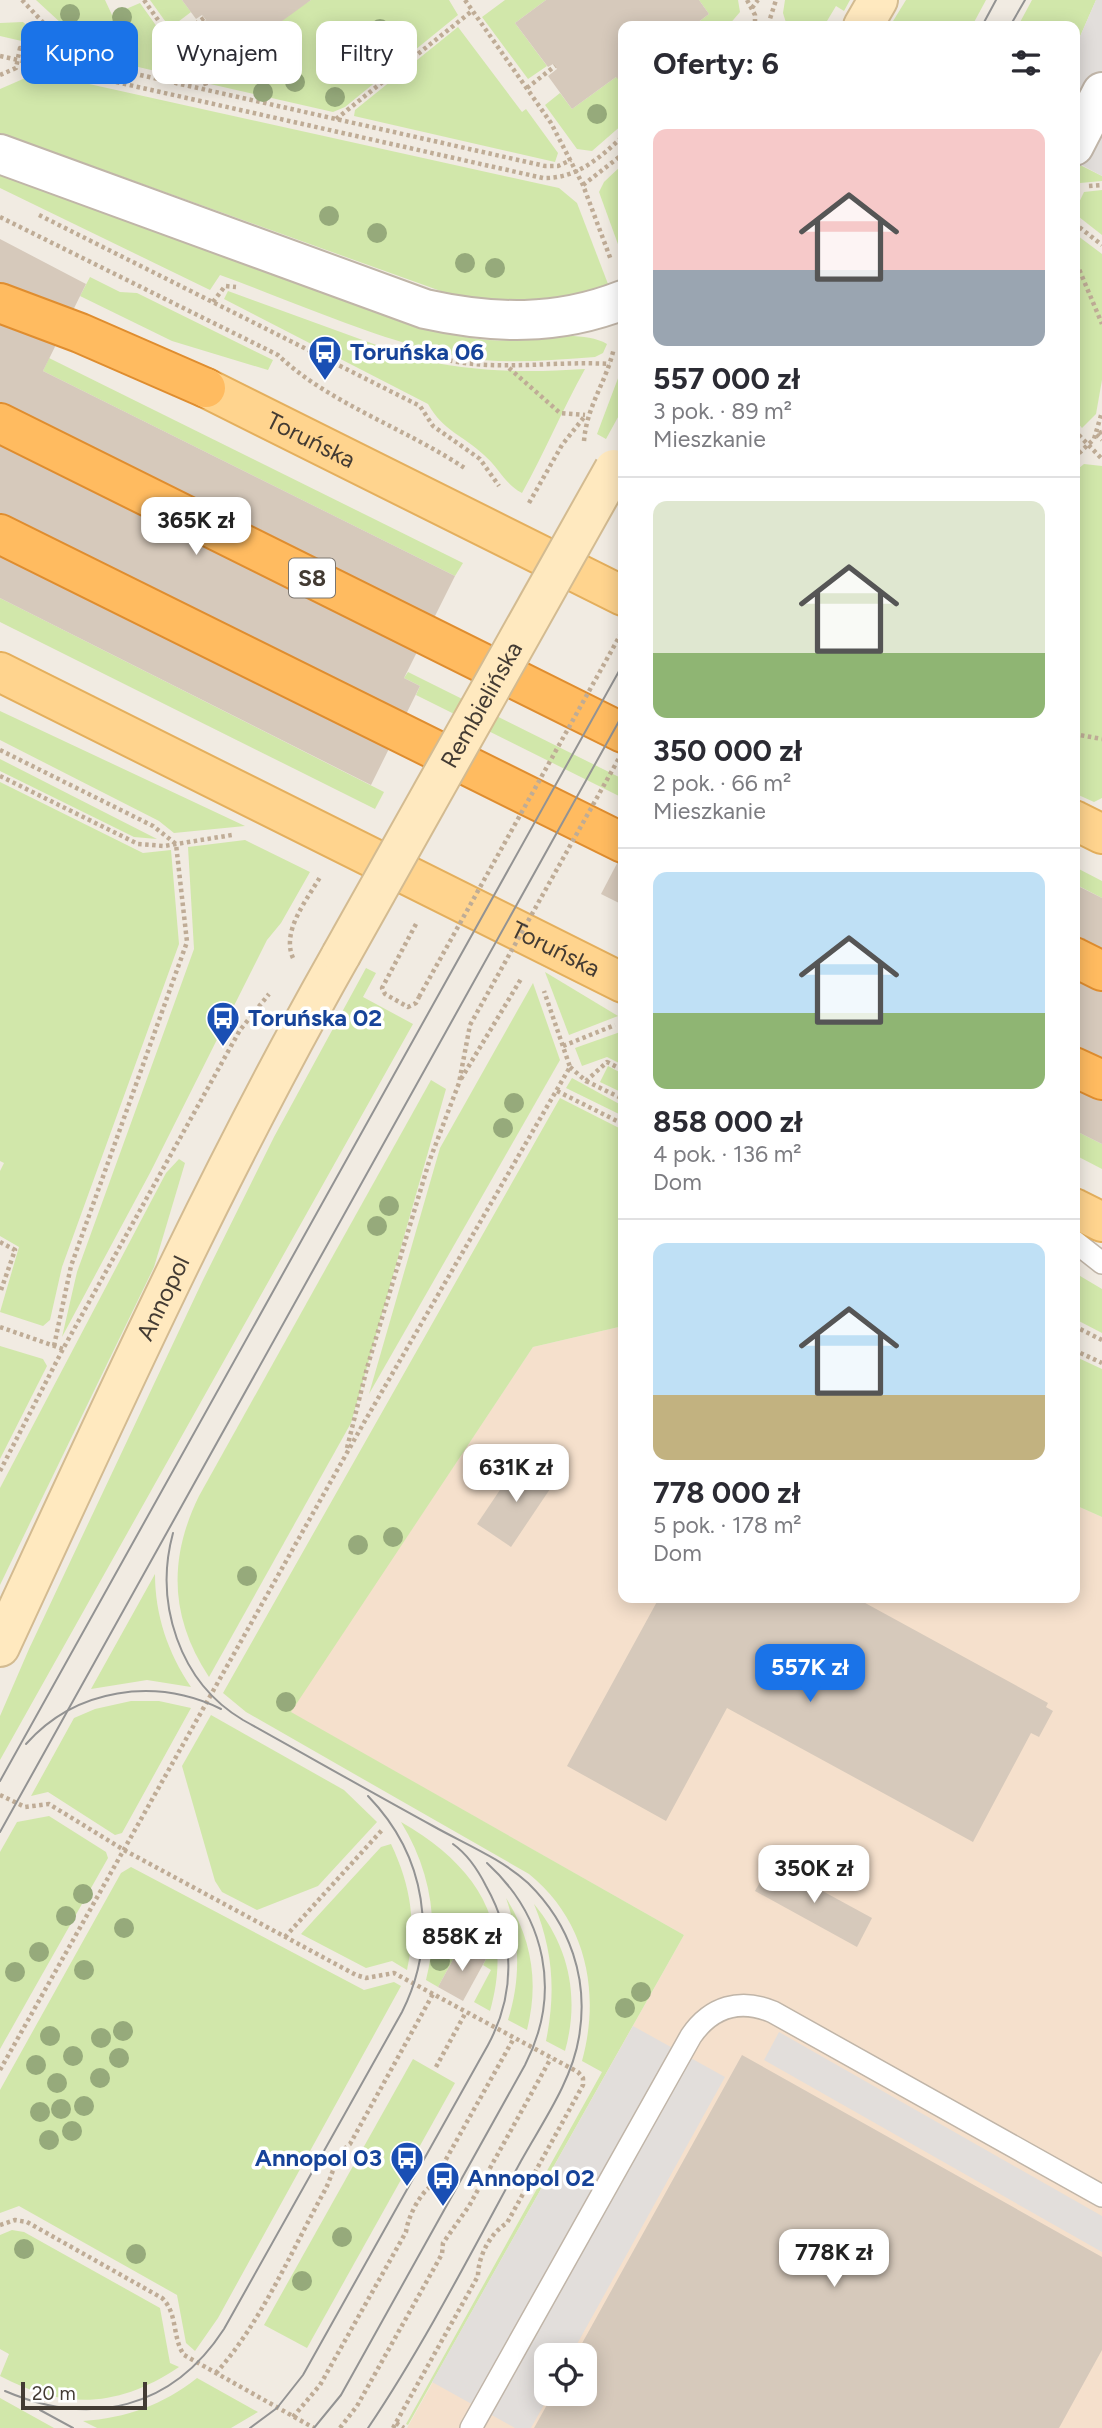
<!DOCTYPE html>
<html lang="pl">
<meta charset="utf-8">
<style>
:root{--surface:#fff;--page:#f2f2f3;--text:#2b2b33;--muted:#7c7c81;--line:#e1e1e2;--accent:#1a73e8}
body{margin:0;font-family:Figtree,sans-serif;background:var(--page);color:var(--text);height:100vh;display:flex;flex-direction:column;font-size:26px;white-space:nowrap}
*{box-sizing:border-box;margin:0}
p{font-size:23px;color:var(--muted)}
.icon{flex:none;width:38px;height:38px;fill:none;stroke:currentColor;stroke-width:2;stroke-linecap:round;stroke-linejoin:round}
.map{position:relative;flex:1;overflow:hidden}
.sheet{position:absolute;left:618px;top:21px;width:462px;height:1582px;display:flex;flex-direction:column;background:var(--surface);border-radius:14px;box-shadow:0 4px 18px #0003}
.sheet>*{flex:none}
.top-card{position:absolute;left:21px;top:21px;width:492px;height:63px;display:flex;gap:14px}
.tools{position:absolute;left:534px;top:2343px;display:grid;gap:14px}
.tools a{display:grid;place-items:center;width:63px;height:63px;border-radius:14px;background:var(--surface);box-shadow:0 4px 18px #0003;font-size:35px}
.scale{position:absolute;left:21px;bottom:18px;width:126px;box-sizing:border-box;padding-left:7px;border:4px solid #433b33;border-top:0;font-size:19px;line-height:24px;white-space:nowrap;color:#433b33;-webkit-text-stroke:5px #fff;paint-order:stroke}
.price{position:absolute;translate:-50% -60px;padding:0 16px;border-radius:14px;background:#fff;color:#222;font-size:23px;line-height:46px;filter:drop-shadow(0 2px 4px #0008)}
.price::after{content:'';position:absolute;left:50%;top:42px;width:21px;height:16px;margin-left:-10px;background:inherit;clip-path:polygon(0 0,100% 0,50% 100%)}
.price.selected{background:var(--accent);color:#fff}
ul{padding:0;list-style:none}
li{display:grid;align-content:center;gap:14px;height:371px;padding:0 35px}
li+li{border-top:2px solid var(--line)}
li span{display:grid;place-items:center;height:217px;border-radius:14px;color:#555}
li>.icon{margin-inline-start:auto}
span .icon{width:126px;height:126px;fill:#fffc;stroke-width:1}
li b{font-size:30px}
h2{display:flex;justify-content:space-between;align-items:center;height:84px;padding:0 35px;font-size:30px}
.pill{padding:0 24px;border-radius:14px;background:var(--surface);box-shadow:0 4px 18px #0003;font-size:24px;line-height:63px}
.pill.selected{background:var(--accent);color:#fff}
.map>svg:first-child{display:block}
.commercial{fill:#f5e0cc;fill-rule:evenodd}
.green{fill:#d1e7aa}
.parking{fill:#e2dedb}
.building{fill:#d6c9bb}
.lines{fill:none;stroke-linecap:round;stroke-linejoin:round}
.lane-casing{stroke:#c0b5a8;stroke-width:24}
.street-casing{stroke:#c0b5a8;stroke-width:42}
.secondary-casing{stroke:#d3bb91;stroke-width:42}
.primary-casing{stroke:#e4af5d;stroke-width:42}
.highway-casing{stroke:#df8d2f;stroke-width:42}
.path{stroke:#bfac96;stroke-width:4.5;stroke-dasharray:3.5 3.5;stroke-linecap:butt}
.lane{stroke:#fff;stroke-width:21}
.street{stroke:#fff;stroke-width:38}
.secondary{stroke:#ffe9bf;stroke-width:38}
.primary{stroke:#ffd48e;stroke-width:38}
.highway{stroke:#ffbb60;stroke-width:38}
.tram{stroke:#939393;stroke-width:2}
.secondary-bridge-casing{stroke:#d3bb91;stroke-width:42;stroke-linecap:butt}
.path-bridge{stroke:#bfac96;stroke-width:4.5;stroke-dasharray:3.5 3.5;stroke-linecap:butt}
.secondary-bridge{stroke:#ffe9bf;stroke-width:38}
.tree{fill:#96aa7b}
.labels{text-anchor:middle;stroke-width:7;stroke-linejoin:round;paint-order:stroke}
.shield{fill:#fff;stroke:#7b7670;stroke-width:2}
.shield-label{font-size:23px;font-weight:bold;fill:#433b33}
.transit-label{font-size:24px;font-weight:bold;fill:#164399;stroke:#fff;text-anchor:start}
.street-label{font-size:24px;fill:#433b33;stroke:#fff}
</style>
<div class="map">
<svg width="1102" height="2428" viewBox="0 0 1102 2428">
<rect width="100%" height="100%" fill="#f1ebe2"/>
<path class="commercial" d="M623,1326V1598H1074L1075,1505L1102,1517V2428H407L684,1935L290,1712L533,1347ZM546,2356H584V2394H546Z"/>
<g class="green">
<polygon points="36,0 105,0 112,15 140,3 172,48 185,39 199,81 86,55 87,47"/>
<polygon points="150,0 182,0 191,12 170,28"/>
<polygon points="311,0 449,0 458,15 345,107 333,112 210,84 193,30 197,27 220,59 264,28"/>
<polygon points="505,0 546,0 515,23 547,66 528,79 482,17"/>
<polygon points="699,0 738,0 740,12 728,26 693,26 709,14"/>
<polygon points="785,0 850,0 844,11 836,6 824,26 787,26 783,13"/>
<polygon points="906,0 986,0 972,26 890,26"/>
<polygon points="1032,0 1096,0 1075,48 1074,26 1018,26"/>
<polygon points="23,22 52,48 0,36 0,23"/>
<polygon points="458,27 522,112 526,109 558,153 555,162 354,116 355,110"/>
<path d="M44,74L559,188L577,203L608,284C556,304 502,305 449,294L0,133V89L30,76Z"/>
<polygon points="616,77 623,77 623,124 592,151 577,149 545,105 560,93 572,109"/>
<polygon points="623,164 623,258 599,192 604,182"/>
<polygon points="1078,164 1102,176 1102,181 1080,183 1075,178"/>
<path d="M0,174L417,326C440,332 464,338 488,340C523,343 578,327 607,344L603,353L595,357C551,360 506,365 462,357C384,343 295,302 220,275L210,290L0,188Z"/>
<polygon points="1102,190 1102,235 1074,213 1084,192"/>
<polygon points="1074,233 1102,254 1102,380 1096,414 1082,428 1074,418"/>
<polygon points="90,277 120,292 137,293 273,360 268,370 172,341 80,296"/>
<path d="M228,291L412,358C471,372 525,373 585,369C562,410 545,452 522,493C504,483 499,468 484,455C463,435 443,431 428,404L224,299Z"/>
<polygon points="49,358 463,563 455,576 43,371"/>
<polygon points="621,359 623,408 606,439 597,434 620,373 618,365"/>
<polygon points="1084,464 1102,466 1102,798 1094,802 1074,793 1074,472"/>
<polygon points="0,598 384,792 375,809 0,622"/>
<polygon points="408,672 623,779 623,798 416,695 420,686 404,678"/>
<polygon points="0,711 245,826 174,833 159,821 0,740"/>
<polygon points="0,759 157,839 134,837 0,771"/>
<polygon points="0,782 143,853 171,850 179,944 62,1267 50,1320 43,1326 0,1312 19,1247 0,1236 0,1171 4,1163 0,1161"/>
<polygon points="245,840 310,872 281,923 267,940 151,1171 62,1337 77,1272 194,949 188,847"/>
<polygon points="1075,867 1102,881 1102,898 1075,884"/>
<polygon points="366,968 376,973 363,997 413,1024 0,1760 0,1716 29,1649 203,1280 274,1137"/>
<polygon points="545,972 618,1016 569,1035"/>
<polygon points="533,983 560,1060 369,1394 440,1148"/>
<polygon points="623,1031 623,1065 607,1057 582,1066 575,1048"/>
<polygon points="608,1066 623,1074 623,1093 600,1082"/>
<polygon points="572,1078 623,1106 623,1116 566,1088"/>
<path d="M431,1080L446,1089L351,1423L209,1677C170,1618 168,1559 199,1496Z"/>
<path d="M560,1098L623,1130V1326L533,1347L291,1712L684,1935L408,2425L406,2424L602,2072L582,2061C601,1992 586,1920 529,1874L246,1712L223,1693Z"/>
<polygon points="1074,1130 1102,1144 1102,1169 1075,1155"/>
<polygon points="179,1159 185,1163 154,1267 0,1585 0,1488 166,1173"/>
<polygon points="1075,1273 1102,1289 1102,1333 1075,1319"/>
<polygon points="0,1346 43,1359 47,1366 0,1459"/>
<polygon points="1074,1356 1102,1369 1102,1517 1075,1505"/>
<path d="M155,1574C155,1615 168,1653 191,1687L147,1680L91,1689Z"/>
<polygon points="131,1701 159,1701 191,1708 122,1833 115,1835 48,1792 31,1796 74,1718 95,1709"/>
<polygon points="211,1715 344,1790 377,1822 318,1886 257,1910 222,1892 215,1881 182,1766"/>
<polygon points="49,1816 106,1852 108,1858 0,2049 0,1852 17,1822"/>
<path d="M401,1822C476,1865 515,1923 490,2011L474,2002L491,1970L483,1965L486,1959L461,1945L438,1987L426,1980C440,1925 431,1871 401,1822Z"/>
<path d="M391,1844C411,1886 417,1925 407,1970L392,1961L366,1968L301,1934L381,1847Z"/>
<polygon points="131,1867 364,1990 394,1982 401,1986 218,2318 195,2351 186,2343 177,2295 19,2206 0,2213 0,2090 121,1873"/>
<path d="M506,1898C532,1939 539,1983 527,2030L508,2020C521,1979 520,1938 506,1898Z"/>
<path d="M534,1904C569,1946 580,1997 565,2051L546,2041C556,1992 553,1950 534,1904Z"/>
<polygon points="413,2059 455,2083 307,2348 264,2325"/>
<path d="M12,2230L24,2232L160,2308L170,2363L179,2367C118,2408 64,2410 0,2376L9,2354L0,2349V2235Z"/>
<path d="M197,2378L258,2412L231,2428H97L83,2421C126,2418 163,2405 197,2378Z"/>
<polygon points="0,2398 54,2428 0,2428"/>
</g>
<g class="parking">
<polygon points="1096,0 1102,0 1102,70 1075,124 1075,48"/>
<polygon points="1102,117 1102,176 1078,163"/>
<polygon points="633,2026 725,2077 571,2355 546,2356 546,2394 550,2394 531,2428 515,2428 432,2382"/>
<polygon points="779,2032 1102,2216 1102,2252 764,2060"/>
</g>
<g class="building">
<polygon points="182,0 311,0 267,32 264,28 220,60 197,27 206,20 202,15 196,19"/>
<polygon points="546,0 699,0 709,14 693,26 623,26 623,77 619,80 616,77 572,109 548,76 557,69 553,64 548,67 515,23"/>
<polygon points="0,239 86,284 43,371 455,576 404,678 420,686 371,785 0,598"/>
<polygon points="623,852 623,905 601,894"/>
<polygon points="1074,884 1102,898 1102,1144 1074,1130"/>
<polygon points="520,1460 554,1483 511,1547 477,1524"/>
<polygon points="659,1598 856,1598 1048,1703 1046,1707 1053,1711 1039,1737 1031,1733 973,1842 727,1708 666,1821 567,1766"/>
<polygon points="771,1863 872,1918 857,1947 755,1891"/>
<polygon points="461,1945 486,1959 463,2001 438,1987"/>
<polygon points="742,2055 1102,2257 1102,2350 1059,2428 534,2428 553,2394 584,2394 584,2356 575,2356"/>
</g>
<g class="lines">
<defs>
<g id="lane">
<polyline points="1074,1241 1102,1263"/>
<path d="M471,2428L691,2036C711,2007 740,1998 773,2012L1102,2196"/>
</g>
<g id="street">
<polyline points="1074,146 1102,92"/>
<path d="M0,154L425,309C493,324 557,326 623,300"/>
</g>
<g id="secondary">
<polyline points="863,26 878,0"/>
<path id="s1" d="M0,1647C108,1414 214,1179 341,955"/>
</g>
<g id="primary">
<path id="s2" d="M206,388L623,596"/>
<path id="s3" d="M0,672L623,983"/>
<polyline points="1074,820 1102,834"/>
<polyline points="1074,1208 1102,1222"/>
</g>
<g id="highway">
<polyline points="0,303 80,333 206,388"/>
<polyline points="0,423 623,733"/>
<polyline points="0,534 623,843"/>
<polyline points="1074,957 1102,971"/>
<polyline points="1074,1067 1102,1080"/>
</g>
</defs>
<use href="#lane" class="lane-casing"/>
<use href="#street" class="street-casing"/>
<use href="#secondary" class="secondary-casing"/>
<use href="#primary" class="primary-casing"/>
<use href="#highway" class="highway-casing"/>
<g class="path">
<polyline points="22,0 66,47 71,59"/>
<polyline points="144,0 172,40 204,18"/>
<polyline points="465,0 551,123 583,185 611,260"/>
<polyline points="747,0 755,15 755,26"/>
<polyline points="752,8 758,0"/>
<polyline points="768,25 776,0"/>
<polyline points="742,26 756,23 769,26"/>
<polyline points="188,29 207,89"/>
<path d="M0,56L543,178C576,179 600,158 623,136"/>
<polyline points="0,75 16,68 20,48 545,166 558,166 571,160"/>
<polyline points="527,88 555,66"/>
<polyline points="336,119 472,11"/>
<polyline points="583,185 623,154"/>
<polyline points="1089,186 1102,185"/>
<polyline points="39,215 420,406 433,426 480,459 499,486"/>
<path d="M0,217L278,355C328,403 407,429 466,469"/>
<polyline points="1074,223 1102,245"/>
<polyline points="1074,257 1102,324"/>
<polyline points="213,302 225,286 236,287"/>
<path d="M422,353C484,375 546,360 610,364"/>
<polyline points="509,368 560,413 585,415"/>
<polyline points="1074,430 1102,459"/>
<polyline points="1102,432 1096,434 1102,440"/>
<path d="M584,441C587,405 606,383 614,348"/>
<polyline points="1074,458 1094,439 1102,412"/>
<polyline points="529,503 562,445 585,416"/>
<polyline points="1074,734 1102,739"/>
<polyline points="0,750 153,826 176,844 187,942 71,1266 54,1346"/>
<polyline points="0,776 138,844 164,846 232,835"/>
<polyline points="416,924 382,988 385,994 408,1007 416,1003 419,997"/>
<path d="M293,958C281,931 307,900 320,877"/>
<polyline points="563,1046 615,1025"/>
<polyline points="570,1067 586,1081 607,1062 623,1070"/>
<polyline points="461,1079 521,979"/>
<polyline points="586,1081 623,1099"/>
<polyline points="557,1091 623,1124"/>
<polyline points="0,1242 15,1250 0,1293"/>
<polyline points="1074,1326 1102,1340"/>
<polyline points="0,1327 63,1349"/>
<polyline points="1074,1350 1102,1363"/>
<polyline points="347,1448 367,1368 429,1162 459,1083 470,1025"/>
<polyline points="0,1471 63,1349 240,1030 269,994"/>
<path d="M0,1795L25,1807L49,1804L124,1850L356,1975L366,1978L394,1973L578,2072L583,2078V2085L507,2223C490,2233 478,2257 478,2276L393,2428"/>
<polyline points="285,1937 382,1830"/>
<polyline points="436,2067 466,2012"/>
<polyline points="0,2070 362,1426 570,1067 544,991"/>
<path d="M0,2225L15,2220L27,2222L162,2298C178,2313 172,2338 184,2355L314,2428"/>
<path d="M216,2373C261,2323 292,2250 325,2190C333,2175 335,2155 350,2144L433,1994"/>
<path d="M293,2417L320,2385L406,2232C408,2217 419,2195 431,2186L514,2038"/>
<polyline points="396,2423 404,2428"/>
<polyline points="340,2428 357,2406 442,2254 443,2243 469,2206 551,2058"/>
</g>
<use href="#lane" class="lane"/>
<use href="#street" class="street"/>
<use href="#secondary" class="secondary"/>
<use href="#primary" class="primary"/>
<use href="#highway" class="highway"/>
<g class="tram">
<polyline points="982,26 996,0"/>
<polyline points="1010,26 1025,0"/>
<path d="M173,1533C154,1603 179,1682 243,1720C306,1755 369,1791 433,1826C463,1843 502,1859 528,1883C570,1924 589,1979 579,2037C572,2081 542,2123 521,2161C472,2251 425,2343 368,2428"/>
<path d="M26,1744C76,1688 155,1677 221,1709"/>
<polyline points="0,1781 623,664"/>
<polyline points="0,1832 623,714"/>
<path d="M5,2391C91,2428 172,2409 224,2329L402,2012C439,1938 426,1856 368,1796"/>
<polyline points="40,2410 73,2428"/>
<path d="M250,2428L277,2408L303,2375L488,2045C516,1993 515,1937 486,1886C478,1870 467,1854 453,1844"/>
<path d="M314,2428L341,2395L525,2065C562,1993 546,1917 487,1863"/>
</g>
<defs>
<g id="secondary-bridge">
<path id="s4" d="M341,955L614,469"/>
</g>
</defs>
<use href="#secondary-bridge" class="secondary-bridge-casing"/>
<g class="path-bridge">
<polyline points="419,997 623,630"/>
<polyline points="470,1025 623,751"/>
</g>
<use href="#secondary-bridge" class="secondary-bridge"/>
</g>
<g class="tree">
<circle cx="70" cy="14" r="10"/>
<circle cx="122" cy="17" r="10"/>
<circle cx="380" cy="29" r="10"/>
<circle cx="90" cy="32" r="10"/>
<circle cx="346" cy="35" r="10"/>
<circle cx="337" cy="60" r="10"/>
<circle cx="295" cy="82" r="10"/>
<circle cx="263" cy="92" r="10"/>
<circle cx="335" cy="97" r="10"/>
<circle cx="597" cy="114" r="10"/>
<circle cx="329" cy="216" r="10"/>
<circle cx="377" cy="233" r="10"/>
<circle cx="465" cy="263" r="10"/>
<circle cx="495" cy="268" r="10"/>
<circle cx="514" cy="1103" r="10"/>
<circle cx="503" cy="1128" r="10"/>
<circle cx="389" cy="1206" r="10"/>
<circle cx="377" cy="1226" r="10"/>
<circle cx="393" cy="1537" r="10"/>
<circle cx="358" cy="1545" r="10"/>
<circle cx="247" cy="1576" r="10"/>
<circle cx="286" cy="1702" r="10"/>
<circle cx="83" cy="1894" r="10"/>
<circle cx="66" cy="1916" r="10"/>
<circle cx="124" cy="1928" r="10"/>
<circle cx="39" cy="1952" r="10"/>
<circle cx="440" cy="1961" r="10"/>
<circle cx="84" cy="1970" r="10"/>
<circle cx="15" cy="1972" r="10"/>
<circle cx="641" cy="1992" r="10"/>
<circle cx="625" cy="2008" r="10"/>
<circle cx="123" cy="2031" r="10"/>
<circle cx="50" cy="2036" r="10"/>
<circle cx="101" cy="2038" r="10"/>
<circle cx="73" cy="2056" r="10"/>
<circle cx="119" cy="2058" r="10"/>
<circle cx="36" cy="2065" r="10"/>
<circle cx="100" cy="2078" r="10"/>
<circle cx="57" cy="2083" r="10"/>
<circle cx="84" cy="2106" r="10"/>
<circle cx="61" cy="2109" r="10"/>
<circle cx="40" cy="2112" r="10"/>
<circle cx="72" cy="2131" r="10"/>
<circle cx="49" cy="2140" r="10"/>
<circle cx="342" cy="2237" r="10"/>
<circle cx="24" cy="2249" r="10"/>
<circle cx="136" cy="2254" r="10"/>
<circle cx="302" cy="2281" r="10"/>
</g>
<defs>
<symbol id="bus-pin" viewBox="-11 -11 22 30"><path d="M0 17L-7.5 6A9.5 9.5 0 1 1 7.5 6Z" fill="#1a4fb4" stroke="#fff"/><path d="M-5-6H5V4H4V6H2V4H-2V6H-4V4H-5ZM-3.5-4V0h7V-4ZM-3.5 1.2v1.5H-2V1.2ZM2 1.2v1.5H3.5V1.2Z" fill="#fff"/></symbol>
</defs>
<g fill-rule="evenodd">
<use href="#bus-pin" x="306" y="333" width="38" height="52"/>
<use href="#bus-pin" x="204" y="999" width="38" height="52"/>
<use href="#bus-pin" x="388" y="2139" width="38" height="52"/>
<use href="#bus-pin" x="424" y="2159" width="38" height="52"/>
</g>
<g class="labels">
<rect class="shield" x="289" y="558.5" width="46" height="39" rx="5"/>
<g class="shield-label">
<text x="312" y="586">S8</text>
</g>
<g class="transit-label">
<text x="350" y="360">Toruńska 06</text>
<text x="248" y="1026">Toruńska 02</text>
<text x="382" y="2166" text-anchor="end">Annopol 03</text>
<text x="467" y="2186">Annopol 02</text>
</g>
<g class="street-label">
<text dy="8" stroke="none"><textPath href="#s2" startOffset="117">Toruńska</textPath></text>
<text dy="8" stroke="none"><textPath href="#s4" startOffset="287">Rembielińska</textPath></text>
<text dy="8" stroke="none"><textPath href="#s3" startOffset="621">Toruńska</textPath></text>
<text dy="8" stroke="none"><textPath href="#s1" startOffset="385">Annopol</textPath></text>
</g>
</g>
</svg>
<div class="tools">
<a><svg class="icon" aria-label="locate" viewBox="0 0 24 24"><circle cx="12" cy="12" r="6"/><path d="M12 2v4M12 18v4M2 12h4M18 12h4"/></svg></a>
</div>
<div class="scale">20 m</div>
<b class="price" style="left:196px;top:557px">365K zł</b>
<b class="price" style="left:516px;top:1504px">631K zł</b>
<b class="price selected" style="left:810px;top:1704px">557K zł</b>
<b class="price" style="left:814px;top:1905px">350K zł</b>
<b class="price" style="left:462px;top:1973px">858K zł</b>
<b class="price" style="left:834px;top:2289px">778K zł</b>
<div class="top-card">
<a class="pill selected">Kupno</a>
<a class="pill">Wynajem</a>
<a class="pill">Filtry</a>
</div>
<section class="sheet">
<h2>Oferty: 6<svg class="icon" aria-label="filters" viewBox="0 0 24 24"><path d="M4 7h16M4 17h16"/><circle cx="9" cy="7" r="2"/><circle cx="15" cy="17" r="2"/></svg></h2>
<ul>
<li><span style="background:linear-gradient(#f6c9c9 65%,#9aa5b1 0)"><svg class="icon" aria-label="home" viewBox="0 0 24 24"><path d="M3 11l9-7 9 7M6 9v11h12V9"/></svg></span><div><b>557 000 zł</b><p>3 pok. · 89 m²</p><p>Mieszkanie</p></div></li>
<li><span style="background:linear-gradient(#dfe7d0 70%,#8fb573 0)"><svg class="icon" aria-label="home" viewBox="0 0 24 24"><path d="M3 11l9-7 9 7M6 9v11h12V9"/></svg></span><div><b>350 000 zł</b><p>2 pok. · 66 m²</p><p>Mieszkanie</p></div></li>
<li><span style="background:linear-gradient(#bfe0f5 65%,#8fb573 0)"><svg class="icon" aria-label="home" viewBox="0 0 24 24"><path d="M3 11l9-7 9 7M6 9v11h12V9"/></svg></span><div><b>858 000 zł</b><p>4 pok. · 136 m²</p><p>Dom</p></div></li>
<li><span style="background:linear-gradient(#bfe0f5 70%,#c2b280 0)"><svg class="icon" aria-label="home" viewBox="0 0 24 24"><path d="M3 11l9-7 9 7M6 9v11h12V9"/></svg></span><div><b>778 000 zł</b><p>5 pok. · 178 m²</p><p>Dom</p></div></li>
</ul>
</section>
</div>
